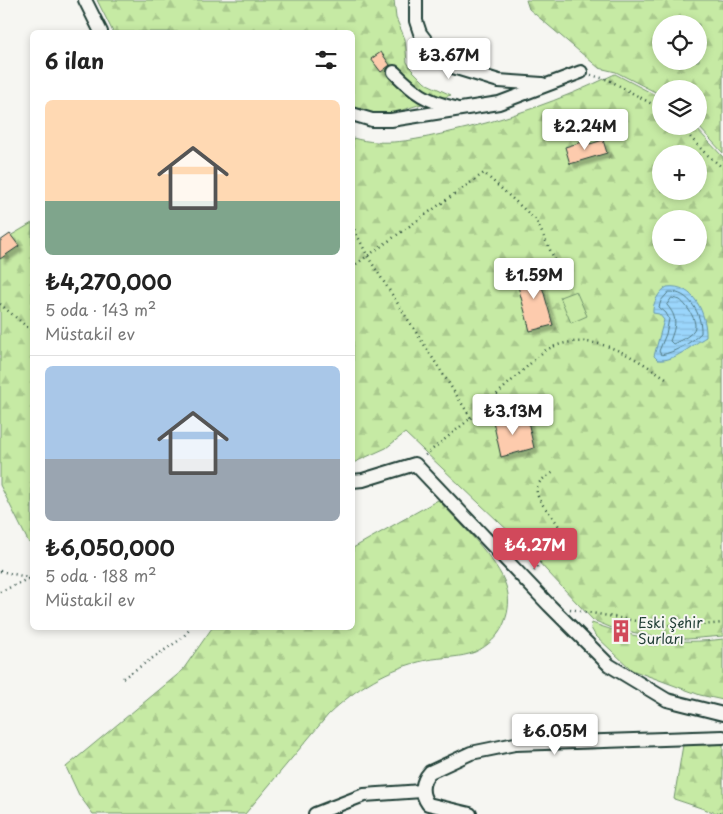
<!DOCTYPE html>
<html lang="tr">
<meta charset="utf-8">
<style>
:root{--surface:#fff;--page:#f2f2f2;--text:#222;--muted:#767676;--line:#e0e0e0;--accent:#d1495b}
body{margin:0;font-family:"Playpen Sans",sans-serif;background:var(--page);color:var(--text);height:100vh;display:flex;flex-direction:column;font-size:19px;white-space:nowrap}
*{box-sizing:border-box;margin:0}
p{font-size:16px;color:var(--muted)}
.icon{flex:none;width:28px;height:28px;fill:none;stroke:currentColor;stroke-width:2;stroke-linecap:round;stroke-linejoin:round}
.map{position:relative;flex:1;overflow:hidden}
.details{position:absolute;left:30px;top:30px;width:325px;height:600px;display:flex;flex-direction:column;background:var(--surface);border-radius:8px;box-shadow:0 2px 8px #0003}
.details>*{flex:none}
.buttons{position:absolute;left:652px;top:15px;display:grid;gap:10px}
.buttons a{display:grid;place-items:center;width:55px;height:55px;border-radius:50%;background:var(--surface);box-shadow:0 2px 8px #0003;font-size:25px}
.price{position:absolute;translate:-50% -42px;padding:0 11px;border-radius:5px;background:#fff;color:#222;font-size:16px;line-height:32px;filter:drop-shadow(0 1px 2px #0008)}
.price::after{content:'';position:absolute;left:50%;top:30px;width:15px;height:11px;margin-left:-8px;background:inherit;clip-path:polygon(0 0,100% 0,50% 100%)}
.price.selected{background:var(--accent);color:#fff}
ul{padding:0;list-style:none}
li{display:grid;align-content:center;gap:10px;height:265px;padding:0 15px}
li+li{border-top:1px solid var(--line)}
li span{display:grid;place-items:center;height:155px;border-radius:8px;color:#555}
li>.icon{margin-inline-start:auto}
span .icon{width:90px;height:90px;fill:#fffc;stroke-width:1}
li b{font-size:21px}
h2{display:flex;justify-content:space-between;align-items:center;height:60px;padding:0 15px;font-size:21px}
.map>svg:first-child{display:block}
.forest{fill:url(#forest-firs);stroke:#72946c;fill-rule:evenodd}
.park{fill:#c6eaa4;stroke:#72946c}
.water{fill:url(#water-rules);stroke:#6999ac}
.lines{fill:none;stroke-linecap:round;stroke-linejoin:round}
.shore{stroke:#517a84;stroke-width:1}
.building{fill:#fdcbad;stroke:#1f3d34;filter:url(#shadow)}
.minor-casing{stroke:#1f3d34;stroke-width:16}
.path{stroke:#1f3d34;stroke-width:2.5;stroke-dasharray:1 4;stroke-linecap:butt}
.minor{stroke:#f6f6f2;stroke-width:12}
.labels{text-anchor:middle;stroke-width:4;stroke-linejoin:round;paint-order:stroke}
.poi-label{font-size:14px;fill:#1f3d34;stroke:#f6f6f2;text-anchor:start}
</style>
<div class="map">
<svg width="723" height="814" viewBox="0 0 723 814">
<defs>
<pattern id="forest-firs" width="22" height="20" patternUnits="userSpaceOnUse" patternTransform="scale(1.25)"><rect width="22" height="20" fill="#c6eaa4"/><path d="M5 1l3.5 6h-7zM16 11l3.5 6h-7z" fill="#aaca8e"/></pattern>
<pattern id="water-rules" width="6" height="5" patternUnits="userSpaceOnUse" patternTransform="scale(1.25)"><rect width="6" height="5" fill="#9bd6fc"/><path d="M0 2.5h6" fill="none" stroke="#85b9d9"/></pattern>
<filter id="shadow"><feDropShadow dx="4.5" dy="4.5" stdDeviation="1" flood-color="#0004"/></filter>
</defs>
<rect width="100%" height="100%" fill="#f6f6f2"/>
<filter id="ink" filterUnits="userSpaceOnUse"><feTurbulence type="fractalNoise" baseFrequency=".02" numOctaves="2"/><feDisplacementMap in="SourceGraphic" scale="10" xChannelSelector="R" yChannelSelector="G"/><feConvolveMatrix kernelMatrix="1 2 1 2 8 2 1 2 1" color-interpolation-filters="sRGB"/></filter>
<g filter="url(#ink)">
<g class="forest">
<polygon points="97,0 394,0 396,18 405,39 407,62 411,69 425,83 451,95 386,115 371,113 353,107 352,32 113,32"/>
<path d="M526,0H723V153L698,126L699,89H661V95L616,72L599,68L529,9ZM661,24H699V61H661Z"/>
<path d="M615,74L661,98V126H694L723,157V636L687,639L651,636L612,628L593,620L517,539L405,433L386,448L353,463V138C384,147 415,140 446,133C505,120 561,100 615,74ZM661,154H699V191H661ZM661,219H699V256H661Z"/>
<polygon points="32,223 32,541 29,543 0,485 0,242"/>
<path d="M438,500C456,519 499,561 506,586C510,598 509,611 504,623C499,636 488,646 475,652C460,658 442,657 427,660C388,668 356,688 328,715L245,814H93L79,795L66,767L182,671L212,628H352L353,548Z"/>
<path d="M592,623C635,639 678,645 723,639V700L700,695L632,670L595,635L591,628Z"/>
<polygon points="723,743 723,812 716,813 674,799 683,745"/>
</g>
<polygon class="park" points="576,291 587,316 571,323 560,297"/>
<path class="water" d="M667,287C694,283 707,315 706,337C692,345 674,362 658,360L654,356L664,320L659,314L653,313C652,304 659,291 667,287Z"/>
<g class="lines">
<g class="shore">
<path d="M669,292C690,291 702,315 701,333C691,343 675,352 661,355L659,351L666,334L669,319L666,313L659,307L661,301Z"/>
<path d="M672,298C675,299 677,299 680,300C687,305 700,324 693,331C689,337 679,341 673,344L670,341C676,325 678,318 667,305Z"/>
</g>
</g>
<g class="building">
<polygon points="381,52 390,65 381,72 371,59"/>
<polygon points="589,140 590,144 603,140 607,153 570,164 565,147"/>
<polygon points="10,234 19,246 0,259 0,241"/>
<polygon points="537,269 553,325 530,331 515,275"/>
<polygon points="527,417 534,448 501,457 493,421"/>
</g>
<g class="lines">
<defs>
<g id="minor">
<polyline points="85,0 101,32"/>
<polyline points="416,0 416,21 420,33 433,50 453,67 499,81 542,84"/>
<path d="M394,72C415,93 426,101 455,108"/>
<polyline points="352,114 372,120 391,120 499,103 581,72"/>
<polyline points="352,481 363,480 415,464 549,605 609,665 667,700 723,714"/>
<polyline points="315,814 364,795 422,791"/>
<path d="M470,814L428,804C420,793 421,782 430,772L471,753L515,744L723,737"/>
</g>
</defs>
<use href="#minor" class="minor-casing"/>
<g class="path">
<polyline points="591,75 609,80 661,109"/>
<polyline points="680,126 704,152 723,168"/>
<polyline points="352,225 368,257 471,418 423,457"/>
<polyline points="352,267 484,173 536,220 565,282"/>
<polyline points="0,304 32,331"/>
<path d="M471,418L544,351C588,327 629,354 666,378"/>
<polyline points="0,571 31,578"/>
<path d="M534,571L561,535C562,519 530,501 538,485C541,479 549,475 554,472"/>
<polyline points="0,592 32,577"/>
<polyline points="570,609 658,625 702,625 723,623"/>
<polyline points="123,678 181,639 191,628"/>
</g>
<use href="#minor" class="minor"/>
</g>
</g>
<defs>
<symbol id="building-bare" viewBox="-9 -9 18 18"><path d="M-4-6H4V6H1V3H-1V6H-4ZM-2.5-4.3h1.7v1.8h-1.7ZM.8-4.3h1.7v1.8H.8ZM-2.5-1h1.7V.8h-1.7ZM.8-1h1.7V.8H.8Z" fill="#d1495b" stroke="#f6f6f2" stroke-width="2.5" paint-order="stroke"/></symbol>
</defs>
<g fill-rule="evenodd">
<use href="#building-bare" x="605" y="615" width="32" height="32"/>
</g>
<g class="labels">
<g class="poi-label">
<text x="638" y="628">Eski Şehir<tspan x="638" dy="16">Surları</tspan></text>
</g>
</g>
</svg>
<div class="buttons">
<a><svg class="icon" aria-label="locate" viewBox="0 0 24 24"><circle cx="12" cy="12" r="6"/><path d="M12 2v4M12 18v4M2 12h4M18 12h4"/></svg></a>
<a><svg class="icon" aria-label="layers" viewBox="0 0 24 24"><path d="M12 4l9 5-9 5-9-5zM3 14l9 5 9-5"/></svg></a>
<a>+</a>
<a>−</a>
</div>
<b class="price" style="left:449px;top:80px">₺3.67M</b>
<b class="price" style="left:585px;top:151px">₺2.24M</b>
<b class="price" style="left:534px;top:300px">₺1.59M</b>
<b class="price" style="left:513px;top:436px">₺3.13M</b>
<b class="price selected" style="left:535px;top:570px">₺4.27M</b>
<b class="price" style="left:555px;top:756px">₺6.05M</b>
<section class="details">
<h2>6 ilan<svg class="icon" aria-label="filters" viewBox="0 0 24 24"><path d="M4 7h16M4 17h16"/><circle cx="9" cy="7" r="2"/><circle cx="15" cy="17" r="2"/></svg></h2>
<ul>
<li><span style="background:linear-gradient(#ffd9b3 65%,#7fa58c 0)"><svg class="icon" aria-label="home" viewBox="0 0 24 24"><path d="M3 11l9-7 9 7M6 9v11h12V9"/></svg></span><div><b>₺4,270,000</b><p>5 oda · 143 m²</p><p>Müstakil ev</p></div></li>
<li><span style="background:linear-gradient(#a9c7e8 60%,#9aa5b1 0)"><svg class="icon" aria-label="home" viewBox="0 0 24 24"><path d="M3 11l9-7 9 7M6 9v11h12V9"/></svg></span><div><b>₺6,050,000</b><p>5 oda · 188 m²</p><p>Müstakil ev</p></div></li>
</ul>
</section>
</div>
